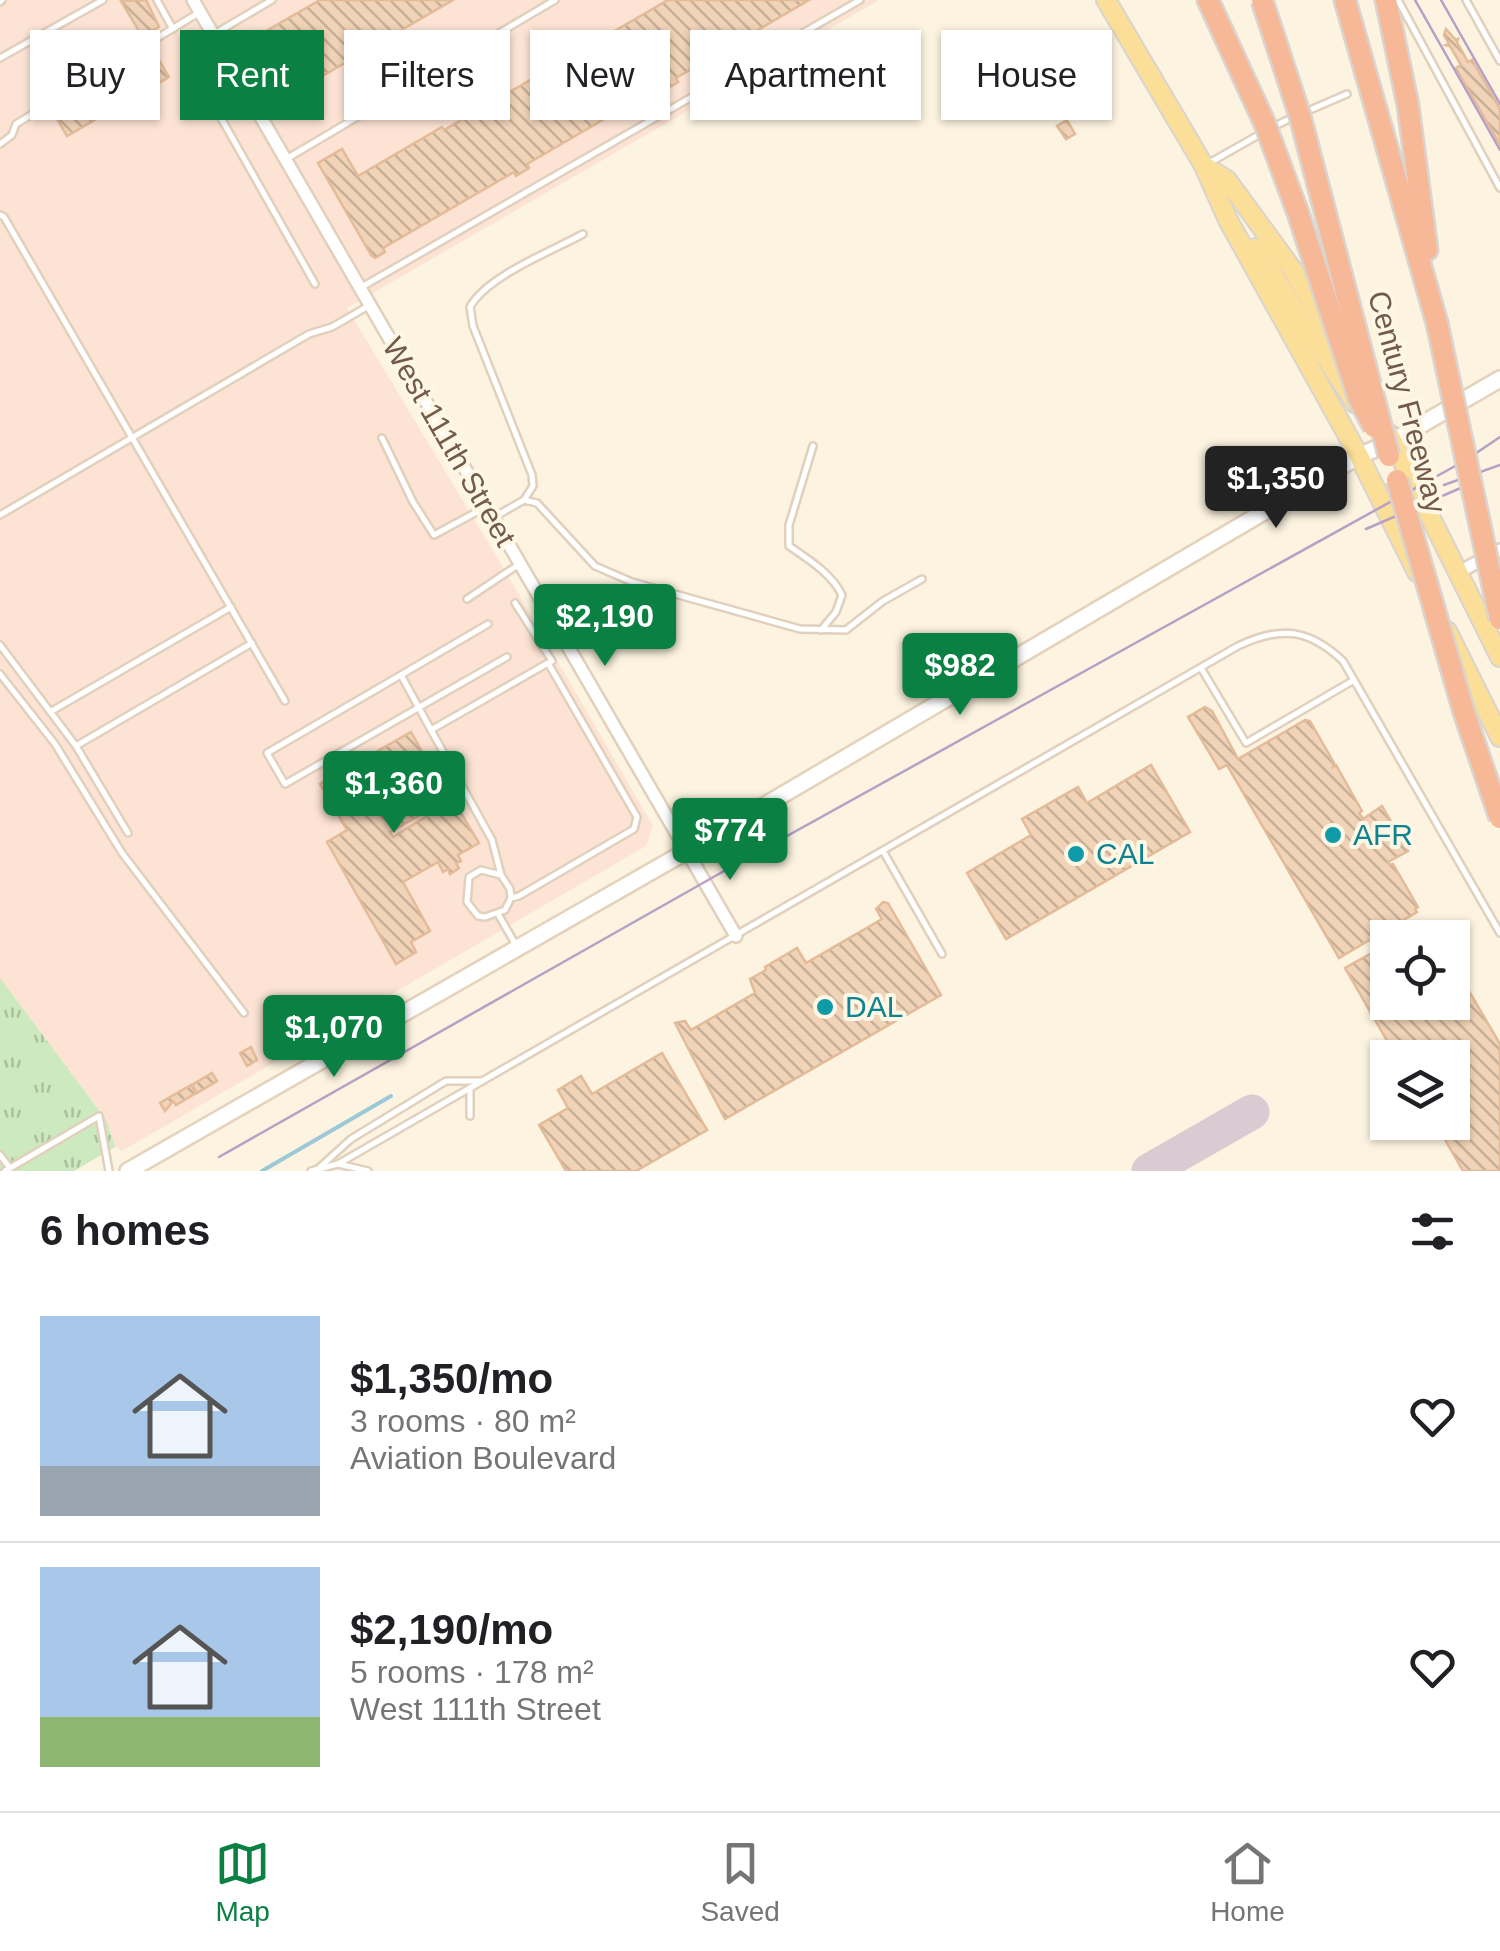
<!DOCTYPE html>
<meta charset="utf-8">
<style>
:root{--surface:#fff;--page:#f6f6f6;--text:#202124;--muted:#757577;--line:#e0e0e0;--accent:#0b8043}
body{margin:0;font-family:Arial,sans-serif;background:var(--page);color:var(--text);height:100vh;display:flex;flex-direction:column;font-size:38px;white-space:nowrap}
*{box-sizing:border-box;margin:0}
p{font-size:32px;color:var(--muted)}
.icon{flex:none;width:55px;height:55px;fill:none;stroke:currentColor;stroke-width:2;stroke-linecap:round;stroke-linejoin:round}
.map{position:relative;height:1171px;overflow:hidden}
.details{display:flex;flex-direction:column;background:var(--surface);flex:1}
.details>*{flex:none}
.banner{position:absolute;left:30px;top:30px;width:1440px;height:90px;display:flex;gap:20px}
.fabs{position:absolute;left:1370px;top:920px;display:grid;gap:20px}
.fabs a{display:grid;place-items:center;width:100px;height:100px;border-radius:0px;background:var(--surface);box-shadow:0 2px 8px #0004;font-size:50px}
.price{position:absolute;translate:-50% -85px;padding:0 22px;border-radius:10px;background:var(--accent);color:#fff;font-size:32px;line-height:65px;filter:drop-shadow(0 2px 5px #0008)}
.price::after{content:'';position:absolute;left:50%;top:60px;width:30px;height:22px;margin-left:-15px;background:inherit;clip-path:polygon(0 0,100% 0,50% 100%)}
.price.selected{background:#222;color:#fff}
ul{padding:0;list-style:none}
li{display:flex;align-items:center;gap:30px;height:250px;padding:0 40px}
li+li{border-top:2px solid var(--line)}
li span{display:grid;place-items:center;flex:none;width:280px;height:200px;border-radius:0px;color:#555}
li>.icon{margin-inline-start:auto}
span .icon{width:120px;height:120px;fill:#fffc;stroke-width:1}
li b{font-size:42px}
h2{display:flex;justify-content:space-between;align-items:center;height:120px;padding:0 40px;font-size:42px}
.pill{padding:0 35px;border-radius:0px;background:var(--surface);box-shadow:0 2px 8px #0004;font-size:35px;line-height:90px}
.pill.selected{background:var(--accent);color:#fff}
.menu{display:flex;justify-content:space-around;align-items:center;height:140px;border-top:2px solid var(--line);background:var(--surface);font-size:28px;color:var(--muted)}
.menu a{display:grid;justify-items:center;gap:5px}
.menu .selected{color:var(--accent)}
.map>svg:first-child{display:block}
.commercial{fill:#fce3d4}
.grass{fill:url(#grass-tufts)}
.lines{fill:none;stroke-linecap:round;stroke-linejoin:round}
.stream{stroke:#9cc8d7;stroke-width:4}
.taxiway{stroke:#dacad2;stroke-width:35}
.building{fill:url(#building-back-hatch);stroke:#e4bb98;stroke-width:2.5}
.lane-casing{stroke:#e0d0bc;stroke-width:10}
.street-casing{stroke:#e0d0bc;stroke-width:16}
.secondary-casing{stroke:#e5d2ba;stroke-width:20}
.primary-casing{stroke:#dad4cf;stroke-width:22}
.highway-casing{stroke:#dad4cf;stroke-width:25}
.lane{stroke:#fff;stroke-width:5}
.street{stroke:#fff;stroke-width:11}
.secondary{stroke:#fff;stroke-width:15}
.primary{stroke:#fbdf98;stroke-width:18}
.highway{stroke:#f7b897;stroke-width:20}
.tram{stroke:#b7a0c4;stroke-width:2.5}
.highway-bridge-casing{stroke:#dad4cf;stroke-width:25;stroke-linecap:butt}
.highway-bridge{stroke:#f7b897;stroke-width:20}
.culture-dot{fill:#0f9aa8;stroke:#fff7e6;stroke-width:4}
.labels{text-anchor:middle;stroke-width:8;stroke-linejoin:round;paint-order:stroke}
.street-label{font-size:30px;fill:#725b48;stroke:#fff7e6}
.culture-label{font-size:30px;fill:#0d838f;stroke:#fff7e6;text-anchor:start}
</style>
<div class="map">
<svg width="1500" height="1171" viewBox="0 0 1500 1171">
<defs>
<pattern id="grass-tufts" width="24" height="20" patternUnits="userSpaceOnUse" patternTransform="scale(2.5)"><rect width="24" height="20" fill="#cde9bf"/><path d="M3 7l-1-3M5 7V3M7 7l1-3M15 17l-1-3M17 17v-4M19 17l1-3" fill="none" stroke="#abc09d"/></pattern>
<pattern id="building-back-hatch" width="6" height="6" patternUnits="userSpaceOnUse" patternTransform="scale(2.5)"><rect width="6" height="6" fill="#f1d4b8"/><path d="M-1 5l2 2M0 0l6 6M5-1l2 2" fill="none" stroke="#c8af98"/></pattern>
</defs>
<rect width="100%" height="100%" fill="#fcf3e0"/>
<polygon class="commercial" points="0,0 879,0 347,308 514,586 653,826 646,846 122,1151 115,1147 107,1121 0,978"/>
<polygon class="grass" points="0,978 107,1121 115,1147 74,1171 0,1171"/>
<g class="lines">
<polyline class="stream" points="262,1171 391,1096"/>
<polyline class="taxiway" points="1149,1171 1252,1112"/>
</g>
<g class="building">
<polygon points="146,0 159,27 142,36 121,1"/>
<polygon points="320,0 453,0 281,100 247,42 254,38 252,34 257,31 259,35"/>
<polygon points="668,0 809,0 676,78 678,82 665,90 663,85 527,164 529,168 516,176 514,172 383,248 385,252 375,258 371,255 318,163 342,149 358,176 442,127 444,130"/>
<polygon points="1446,29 1456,40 1458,39 1457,42 1468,62 1472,60 1500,109 1500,145 1456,68 1461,65 1450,46 1446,45 1449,44 1444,35"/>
<polygon points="96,33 103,45 81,58 73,45"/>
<polygon points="159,60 169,77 67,136 57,119"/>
<polygon points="1067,120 1075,134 1066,139 1057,126"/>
<polygon points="1205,707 1212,711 1238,759 1305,720 1310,721 1334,763 1333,767 1336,765 1362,811 1359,813 1363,819 1382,806 1408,851 1388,862 1390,865 1393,864 1418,907 1415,909 1417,912 1339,958 1227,765 1219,769 1188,717"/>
<polygon points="411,732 449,799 390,832 393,837 427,816 455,803 479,843 458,855 461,861 456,863 459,868 450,874 448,869 443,872 438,862 403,882 430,931 411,942 416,952 396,964 327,842 347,830 320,784"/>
<polygon points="1151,765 1190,832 1006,939 967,873 1031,835 1022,819 1078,787 1087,803"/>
<polygon points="883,902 888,903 941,995 725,1119 675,1023 685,1021 691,1030 755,993 750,979 766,970 765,967 797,948 806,963 882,919 876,909"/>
<polygon points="1427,922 1436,938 1399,938 1423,923"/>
<polygon points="1388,944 1388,1002 1452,1002 1452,962 1500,1044 1500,1171 1463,1171 1435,1122 1452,1122 1452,1058 1397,1058 1345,968"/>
<polygon points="251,1047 257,1060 247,1066 240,1053"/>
<polygon points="662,1053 707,1130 636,1171 566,1171 539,1125 568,1108 558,1090 581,1076 592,1094"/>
<polygon points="212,1073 217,1081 197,1093 192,1085"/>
<polygon points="191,1085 196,1093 176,1105 173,1101 165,1111 160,1103"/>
</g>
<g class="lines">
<defs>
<g id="lane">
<polyline points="157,0 173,29"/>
<polyline points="1398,0 1500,188"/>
<polyline points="1466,0 1500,61"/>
<polyline points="0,2 2,0"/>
<polyline points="216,33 272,0"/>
<polyline points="0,58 103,0"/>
<polyline points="208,95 315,284"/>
<polyline points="1303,113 1347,94"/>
<polyline points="1271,128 1293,117"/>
<polyline points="0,144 12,135 16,124 200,12"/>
<polyline points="288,158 555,0"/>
<polyline points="1211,162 1262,133"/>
<polyline points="0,215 4,217 285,701"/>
<polyline points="360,288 860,0"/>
<polyline points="382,438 413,502 434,535 484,508"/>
<path d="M813,446L789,525V546C808,559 832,574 842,595L836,612L821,630"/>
<path d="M524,500L533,486L532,475L473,326L470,307C487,276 552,251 583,234"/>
<polyline points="0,515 309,334 332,327 370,305"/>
<polyline points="496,516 524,500 537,503 595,566 632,582 800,629 846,630 883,601 922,579"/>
<polyline points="467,599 518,565"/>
<polyline points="515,603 552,661"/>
<polyline points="0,645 76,746 128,833"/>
<polyline points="1201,668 1246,743 1354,680"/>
<polyline points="0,674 55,744 122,853 244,1013"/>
<polyline points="401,675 267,753 285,784 507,657"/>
<polyline points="50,712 231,607"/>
<polyline points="431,730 401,675 488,624"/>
<polyline points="76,746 252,643"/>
<polyline points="883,851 942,954"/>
<polyline points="501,875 481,870 469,877 467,902 478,916 485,917 505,910 511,898 510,889 501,875 492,840 431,730 548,663 637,817 634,829 519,896 511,898"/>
<polyline points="498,914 517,947"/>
<polyline points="470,1116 470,1088"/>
<polyline points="0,1155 10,1168"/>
<path d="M338,1164L1238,646C1280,626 1308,628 1343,661L1500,933"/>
<polyline points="319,1168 351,1139 446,1081 482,1081"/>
<polyline points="5,1171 99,1116 109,1171"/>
<polyline points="311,1171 338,1164 368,1171"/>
</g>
<g id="street">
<polyline points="193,0 736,936"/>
<polyline points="1457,573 1500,550"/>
</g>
<polyline id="secondary" points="128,1171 687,851 1359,456 1393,441 1500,379"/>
<g id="primary">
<polyline points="1106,0 1204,166 1228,220 1359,456 1417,572"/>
<polyline points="1204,166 1227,180 1292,269 1334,337"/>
<polyline points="1256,248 1355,403"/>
<polyline points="1389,434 1500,657"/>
<polyline points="1447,631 1500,737"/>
</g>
<g id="highway">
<polyline points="1208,0 1265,124"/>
<polyline points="1345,0 1437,323"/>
<polyline points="1386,0 1408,105 1427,250"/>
</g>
</defs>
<use href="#lane" class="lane-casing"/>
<use href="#street" class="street-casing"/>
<use href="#secondary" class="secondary-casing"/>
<use href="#primary" class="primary-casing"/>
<use href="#highway" class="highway-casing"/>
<use href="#lane" class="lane"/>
<use href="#street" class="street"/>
<use href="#secondary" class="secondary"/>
<use href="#primary" class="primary"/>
<use href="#highway" class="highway"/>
<g class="tram">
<polyline points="1415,0 1500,150"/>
<polyline points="1441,0 1500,104"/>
<polyline points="1444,485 1500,465"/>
<polyline points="1366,529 1463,487"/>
<polyline points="219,1157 740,862 1466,460 1500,437"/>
</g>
<defs>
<g id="highway-bridge">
<polyline points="1262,0 1300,116 1389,456"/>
<polyline points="1265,124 1298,213 1359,399 1374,427"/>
<polyline points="1437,323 1500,619"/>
<polyline points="1397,480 1464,712 1500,818"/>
</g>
</defs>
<use href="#highway-bridge" class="highway-bridge-casing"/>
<use href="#highway-bridge" class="highway-bridge"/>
</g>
<g class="culture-dot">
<circle cx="1333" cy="835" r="10"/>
<circle cx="1076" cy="854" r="10"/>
<circle cx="825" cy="1007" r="10"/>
</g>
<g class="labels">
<g class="street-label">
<text transform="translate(1407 402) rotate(75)" y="10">Century Freeway</text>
<text transform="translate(449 442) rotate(60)" y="10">West 111th Street</text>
</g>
<g class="culture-label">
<text x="1353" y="845">AFR</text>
<text x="1096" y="864">CAL</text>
<text x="845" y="1017">DAL</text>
</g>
</g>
</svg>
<div class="fabs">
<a><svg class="icon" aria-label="locate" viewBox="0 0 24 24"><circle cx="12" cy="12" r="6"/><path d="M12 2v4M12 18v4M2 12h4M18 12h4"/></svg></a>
<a><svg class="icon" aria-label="layers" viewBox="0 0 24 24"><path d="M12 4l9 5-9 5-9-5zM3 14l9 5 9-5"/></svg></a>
</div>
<b class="price selected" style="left:1276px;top:531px">$1,350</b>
<b class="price" style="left:605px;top:669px">$2,190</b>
<b class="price" style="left:960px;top:718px">$982</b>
<b class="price" style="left:394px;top:836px">$1,360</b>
<b class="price" style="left:730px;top:883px">$774</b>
<b class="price" style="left:334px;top:1080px">$1,070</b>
<div class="banner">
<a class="pill">Buy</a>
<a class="pill selected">Rent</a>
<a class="pill">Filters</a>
<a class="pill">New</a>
<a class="pill">Apartment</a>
<a class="pill">House</a>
</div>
</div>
<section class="details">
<h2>6 homes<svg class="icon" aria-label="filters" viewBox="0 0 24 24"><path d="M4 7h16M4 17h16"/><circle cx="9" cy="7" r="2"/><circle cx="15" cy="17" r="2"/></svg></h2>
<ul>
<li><span style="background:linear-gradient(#a9c7e8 75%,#9aa5b1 0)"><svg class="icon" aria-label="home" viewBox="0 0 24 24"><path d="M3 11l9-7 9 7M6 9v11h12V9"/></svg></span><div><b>$1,350/mo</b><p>3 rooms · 80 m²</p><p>Aviation Boulevard</p></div><svg class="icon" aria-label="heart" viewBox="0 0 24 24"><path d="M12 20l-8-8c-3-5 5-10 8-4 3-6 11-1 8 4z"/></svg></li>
<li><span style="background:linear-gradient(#a9c7e8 75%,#8fb573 0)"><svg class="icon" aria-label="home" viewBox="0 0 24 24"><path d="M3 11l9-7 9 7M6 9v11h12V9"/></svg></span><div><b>$2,190/mo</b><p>5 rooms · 178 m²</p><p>West 111th Street</p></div><svg class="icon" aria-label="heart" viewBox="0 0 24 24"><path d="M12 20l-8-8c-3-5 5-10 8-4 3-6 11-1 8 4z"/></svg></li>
</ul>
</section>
<nav class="menu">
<a class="selected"><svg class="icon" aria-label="map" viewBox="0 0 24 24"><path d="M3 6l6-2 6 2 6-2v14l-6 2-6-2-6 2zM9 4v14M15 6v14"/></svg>Map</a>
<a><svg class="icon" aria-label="saved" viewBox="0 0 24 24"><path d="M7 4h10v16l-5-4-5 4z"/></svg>Saved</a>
<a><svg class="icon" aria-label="home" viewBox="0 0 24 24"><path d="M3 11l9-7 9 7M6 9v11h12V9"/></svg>Home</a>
</nav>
